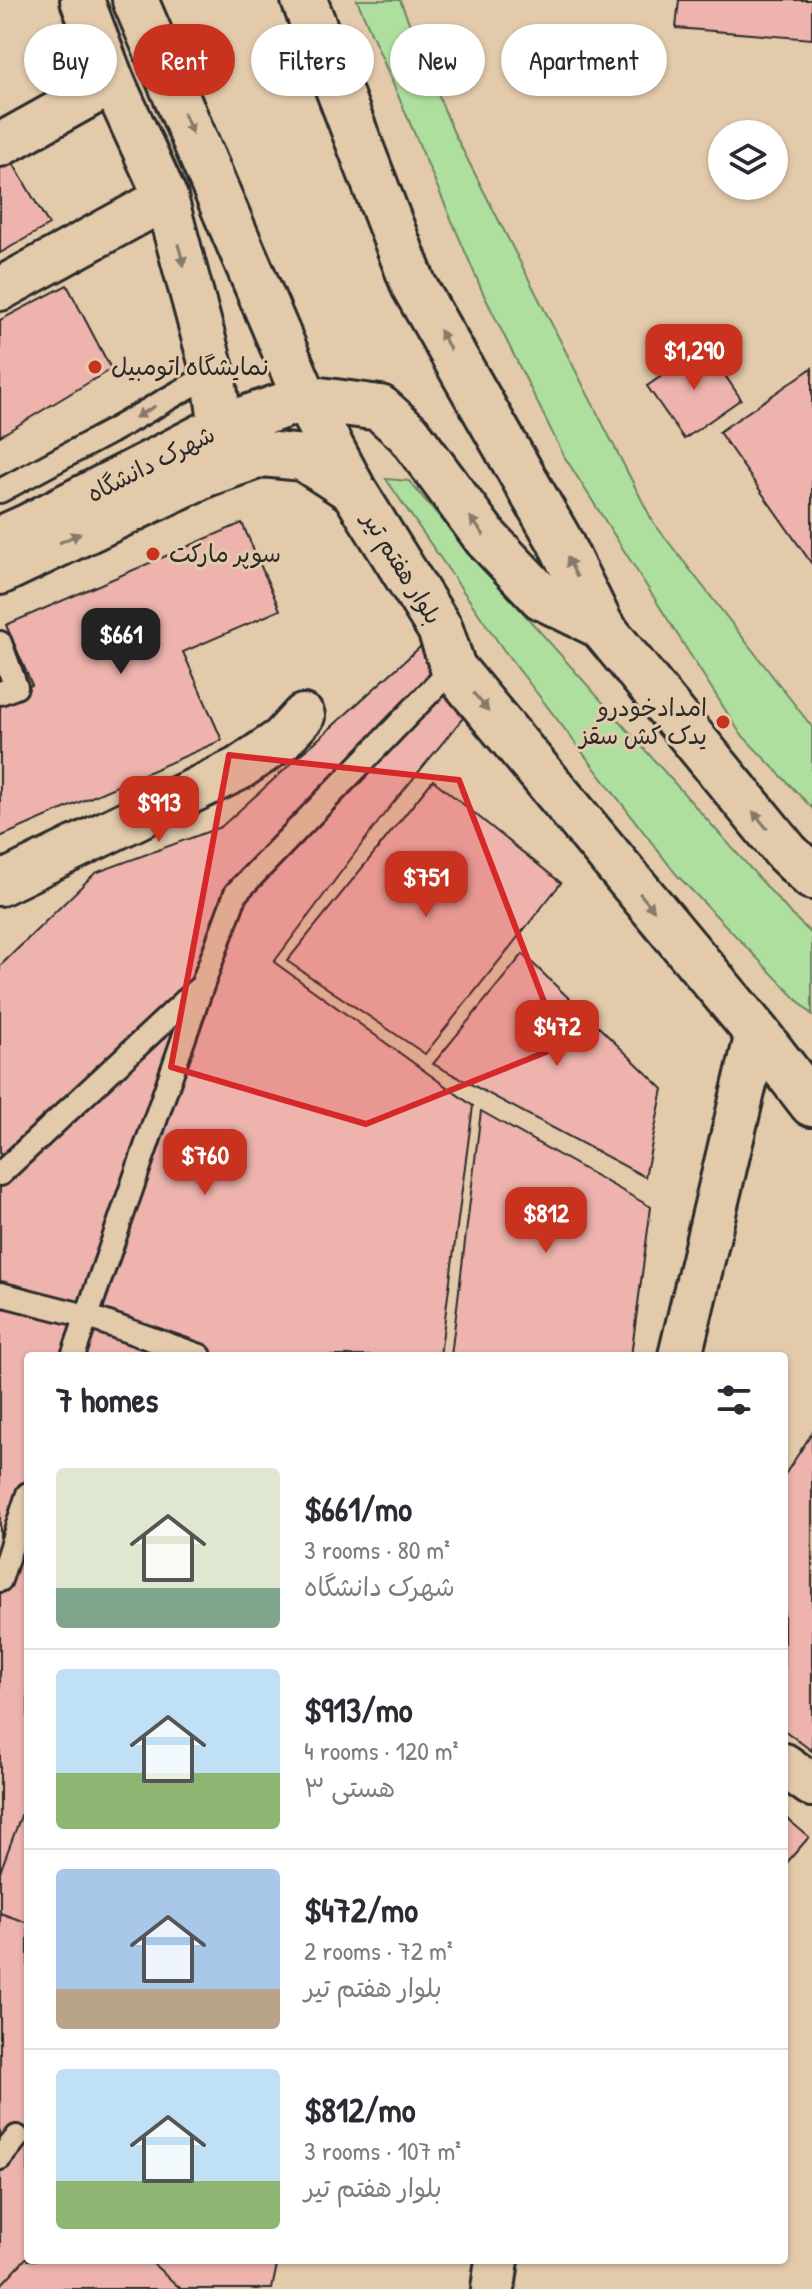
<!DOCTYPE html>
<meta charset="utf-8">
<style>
:root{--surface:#fff;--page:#f7f7f7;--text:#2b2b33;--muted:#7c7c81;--line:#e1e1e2;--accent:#c8321e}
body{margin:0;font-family:"Patrick Hand","Playpen Sans Arabic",sans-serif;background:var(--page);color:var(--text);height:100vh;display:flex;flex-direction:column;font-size:30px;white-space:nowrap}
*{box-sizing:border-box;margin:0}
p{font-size:26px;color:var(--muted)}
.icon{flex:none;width:44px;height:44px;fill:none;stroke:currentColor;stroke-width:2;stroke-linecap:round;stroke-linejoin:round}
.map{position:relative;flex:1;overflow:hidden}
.sheet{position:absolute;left:24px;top:1352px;width:764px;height:912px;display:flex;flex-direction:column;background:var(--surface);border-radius:8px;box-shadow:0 2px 6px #0004}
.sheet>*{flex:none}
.hud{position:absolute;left:24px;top:24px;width:764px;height:72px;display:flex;gap:16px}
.fabs{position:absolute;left:708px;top:120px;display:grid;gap:16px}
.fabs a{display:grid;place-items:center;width:80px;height:80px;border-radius:50%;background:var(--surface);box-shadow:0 2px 6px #0004;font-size:40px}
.price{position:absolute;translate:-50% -68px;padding:0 18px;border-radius:16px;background:var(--accent);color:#fff;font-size:26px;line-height:52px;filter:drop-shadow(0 2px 4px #0008)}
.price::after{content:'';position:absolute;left:50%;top:48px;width:24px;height:18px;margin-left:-12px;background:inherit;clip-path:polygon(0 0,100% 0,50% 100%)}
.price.selected{background:#222;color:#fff}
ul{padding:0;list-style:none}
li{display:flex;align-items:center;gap:24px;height:200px;padding:0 32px}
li+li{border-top:2px solid var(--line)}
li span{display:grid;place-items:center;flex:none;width:224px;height:160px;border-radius:8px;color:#555}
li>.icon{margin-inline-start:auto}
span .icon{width:96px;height:96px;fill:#fffc;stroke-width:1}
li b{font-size:34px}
h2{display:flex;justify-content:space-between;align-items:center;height:96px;padding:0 32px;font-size:34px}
.chip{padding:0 28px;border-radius:36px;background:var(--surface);box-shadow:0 2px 6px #0004;font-size:28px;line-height:72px}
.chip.selected{background:var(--accent);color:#fff}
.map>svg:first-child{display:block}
.green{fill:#afdf9f;stroke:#6d8565;stroke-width:2}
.building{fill:#eeb3ad;stroke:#2b2b2b;stroke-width:2}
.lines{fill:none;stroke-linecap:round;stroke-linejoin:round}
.lane-casing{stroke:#2b2b2b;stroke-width:28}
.street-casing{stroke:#2b2b2b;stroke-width:48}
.primary-casing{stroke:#2b2b2b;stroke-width:50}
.lane{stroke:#e3caab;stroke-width:22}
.street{stroke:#e3caab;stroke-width:42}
.primary{stroke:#e3caab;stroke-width:44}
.oneway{fill:#877a6b}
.marked{fill:#d62828;fill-opacity:0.2;stroke:#d62828;stroke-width:6;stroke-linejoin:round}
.poi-dot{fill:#c8321e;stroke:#e3caab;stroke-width:3}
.labels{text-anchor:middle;stroke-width:6;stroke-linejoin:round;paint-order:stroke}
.poi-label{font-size:24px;fill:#2b2b2b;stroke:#e3caab;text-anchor:start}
.street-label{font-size:24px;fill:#2b2b2b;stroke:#e3caab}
</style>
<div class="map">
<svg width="812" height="2289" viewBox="0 0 812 2289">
<rect width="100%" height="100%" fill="#e3caab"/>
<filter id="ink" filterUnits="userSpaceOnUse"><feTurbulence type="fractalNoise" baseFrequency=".0125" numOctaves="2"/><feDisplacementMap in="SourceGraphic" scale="16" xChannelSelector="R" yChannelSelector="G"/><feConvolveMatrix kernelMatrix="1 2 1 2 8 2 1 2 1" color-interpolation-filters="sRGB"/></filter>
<g filter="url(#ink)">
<g class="green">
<polygon points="357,0 400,0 453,131 653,522 812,727 812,808 740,733 564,456 483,293"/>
<polygon points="386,479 409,481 484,569 791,914 812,934 812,1015 676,874 503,649"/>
</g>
<g class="building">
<polygon points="679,0 812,0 812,39 676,28"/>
<polygon points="10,158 49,225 0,253 0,164"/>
<polygon points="67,285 111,369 0,436 0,320"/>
<polygon points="705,346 741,399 684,439 647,386"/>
<polygon points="812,368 812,564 719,432"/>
<polygon points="242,523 280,610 183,652 222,740 0,837 0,699 32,685 6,625"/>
<polygon points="440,629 490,685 385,813 274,962 473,1106 440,1356 28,1356 28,2260 278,2260 272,2289 0,2289 0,966 95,873 221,827"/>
<polygon points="433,780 561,883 425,1054 287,961"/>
<polygon points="523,954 663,1089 645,1177 433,1064"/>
<polygon points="481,1111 651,1207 631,1356 451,1356"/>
<polygon points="812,1433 812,1751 784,1730 784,1476"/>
<polygon points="28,1797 28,1923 0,1913 0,1872"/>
<polygon points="784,1816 809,1837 784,1866"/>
<polygon points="28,2256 28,2260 149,2260 181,2289 0,2289 0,2286"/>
</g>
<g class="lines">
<defs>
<g id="lane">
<polyline points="0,491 110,432 213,373"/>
<polyline points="0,643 16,687 0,693"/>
<polyline points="0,1174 198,989"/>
<polyline points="0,1294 86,1316 200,1356"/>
<polyline points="73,1356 202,986 236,893 453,668"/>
<polyline points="0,1580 28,1494"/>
<polyline points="0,2158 17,2137"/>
</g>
<g id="street">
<polyline points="82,0 113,82 166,198 213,373 221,427"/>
<polyline points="0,145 113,82"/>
<polyline points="0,289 166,198"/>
<polyline points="0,884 238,769 282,739 303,716"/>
<polyline points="680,1356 757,1033"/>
<polyline points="784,1765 812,1785"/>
<polyline points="493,2289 497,2260"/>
</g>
<g id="primary">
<polyline points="135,0 305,398 354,491 440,629 453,668 757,1033 812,1104"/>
<polyline points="304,0 414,286 558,538 601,626 787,853 812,877"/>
<polyline points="0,539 29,526 221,427 305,398 380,408 409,434 486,538 542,597 601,626"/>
<polyline points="0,572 206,474 263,454 303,458 351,489"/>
</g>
</defs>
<use href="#lane" class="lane-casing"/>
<use href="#street" class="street-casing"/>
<use href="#primary" class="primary-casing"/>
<use href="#lane" class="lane"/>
<use href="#street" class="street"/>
<use href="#primary" class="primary"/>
</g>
<defs><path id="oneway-solid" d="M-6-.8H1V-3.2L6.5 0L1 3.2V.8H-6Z" transform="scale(2)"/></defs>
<g class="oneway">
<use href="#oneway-solid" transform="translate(188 123) rotate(67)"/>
<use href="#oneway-solid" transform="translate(181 255) rotate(75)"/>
<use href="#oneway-solid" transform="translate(445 340) rotate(-120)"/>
<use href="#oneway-solid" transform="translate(145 412) rotate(150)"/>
<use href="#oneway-solid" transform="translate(477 526) rotate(-127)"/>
<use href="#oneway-solid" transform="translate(70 538) rotate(-25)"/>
<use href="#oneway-solid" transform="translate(572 567) rotate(-116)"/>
<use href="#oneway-solid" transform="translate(481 702) rotate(50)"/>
<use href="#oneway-solid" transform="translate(760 820) rotate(-129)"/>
<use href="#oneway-solid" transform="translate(647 902) rotate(50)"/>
</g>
</g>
<path class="marked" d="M229,755L459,780L561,1046L366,1124L171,1067Z"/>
<g class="poi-dot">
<circle cx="95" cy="367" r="8"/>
<circle cx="153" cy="554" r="8"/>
<circle cx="723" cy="722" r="8"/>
</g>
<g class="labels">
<g class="poi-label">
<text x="111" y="375">نمایشگاه اتومبیل</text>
<text x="169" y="562">سوپر مارکت</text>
<text x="707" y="716" text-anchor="end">امدادخودرو<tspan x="707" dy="28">یدک کش سقز</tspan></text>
</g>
<g class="street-label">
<text transform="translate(151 464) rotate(-27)" y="8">شهرک دانشگاه</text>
<text transform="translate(402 568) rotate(58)" y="8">بلوار هفتم تیر</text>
</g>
</g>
</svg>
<div class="fabs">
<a><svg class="icon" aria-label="layers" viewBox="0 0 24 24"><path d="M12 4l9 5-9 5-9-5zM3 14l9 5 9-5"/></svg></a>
</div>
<b class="price" style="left:694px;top:392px">$1,290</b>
<b class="price selected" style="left:121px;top:676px">$661</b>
<b class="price" style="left:159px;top:844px">$913</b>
<b class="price" style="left:426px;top:919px">$751</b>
<b class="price" style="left:557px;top:1068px">$472</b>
<b class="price" style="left:205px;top:1197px">$760</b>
<b class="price" style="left:546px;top:1255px">$812</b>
<div class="hud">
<a class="chip">Buy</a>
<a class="chip selected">Rent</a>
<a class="chip">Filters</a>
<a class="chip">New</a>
<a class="chip">Apartment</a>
</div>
<section class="sheet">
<h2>7 homes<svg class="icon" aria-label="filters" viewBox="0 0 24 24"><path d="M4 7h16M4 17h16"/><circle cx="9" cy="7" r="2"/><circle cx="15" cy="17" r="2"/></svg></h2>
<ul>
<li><span style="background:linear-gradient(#dfe7d0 75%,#7fa58c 0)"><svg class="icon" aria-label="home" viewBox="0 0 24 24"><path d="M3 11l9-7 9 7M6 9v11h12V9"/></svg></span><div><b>$661/mo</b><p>3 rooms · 80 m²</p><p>شهرک دانشگاه</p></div></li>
<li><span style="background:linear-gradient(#bfe0f5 65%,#8fb573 0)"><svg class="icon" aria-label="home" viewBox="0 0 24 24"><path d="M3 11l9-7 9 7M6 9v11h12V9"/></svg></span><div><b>$913/mo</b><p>4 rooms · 120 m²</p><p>هستی ۳</p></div></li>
<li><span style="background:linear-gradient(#a9c7e8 75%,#b9a48a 0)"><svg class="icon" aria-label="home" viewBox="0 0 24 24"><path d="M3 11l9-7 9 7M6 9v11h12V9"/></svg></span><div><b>$472/mo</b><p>2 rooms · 72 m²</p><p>بلوار هفتم تیر</p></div></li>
<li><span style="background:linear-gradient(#bfe0f5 70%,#8fb573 0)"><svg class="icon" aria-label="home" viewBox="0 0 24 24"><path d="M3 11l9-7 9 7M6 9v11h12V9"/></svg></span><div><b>$812/mo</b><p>3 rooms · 107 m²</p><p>بلوار هفتم تیر</p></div></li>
</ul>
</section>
</div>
